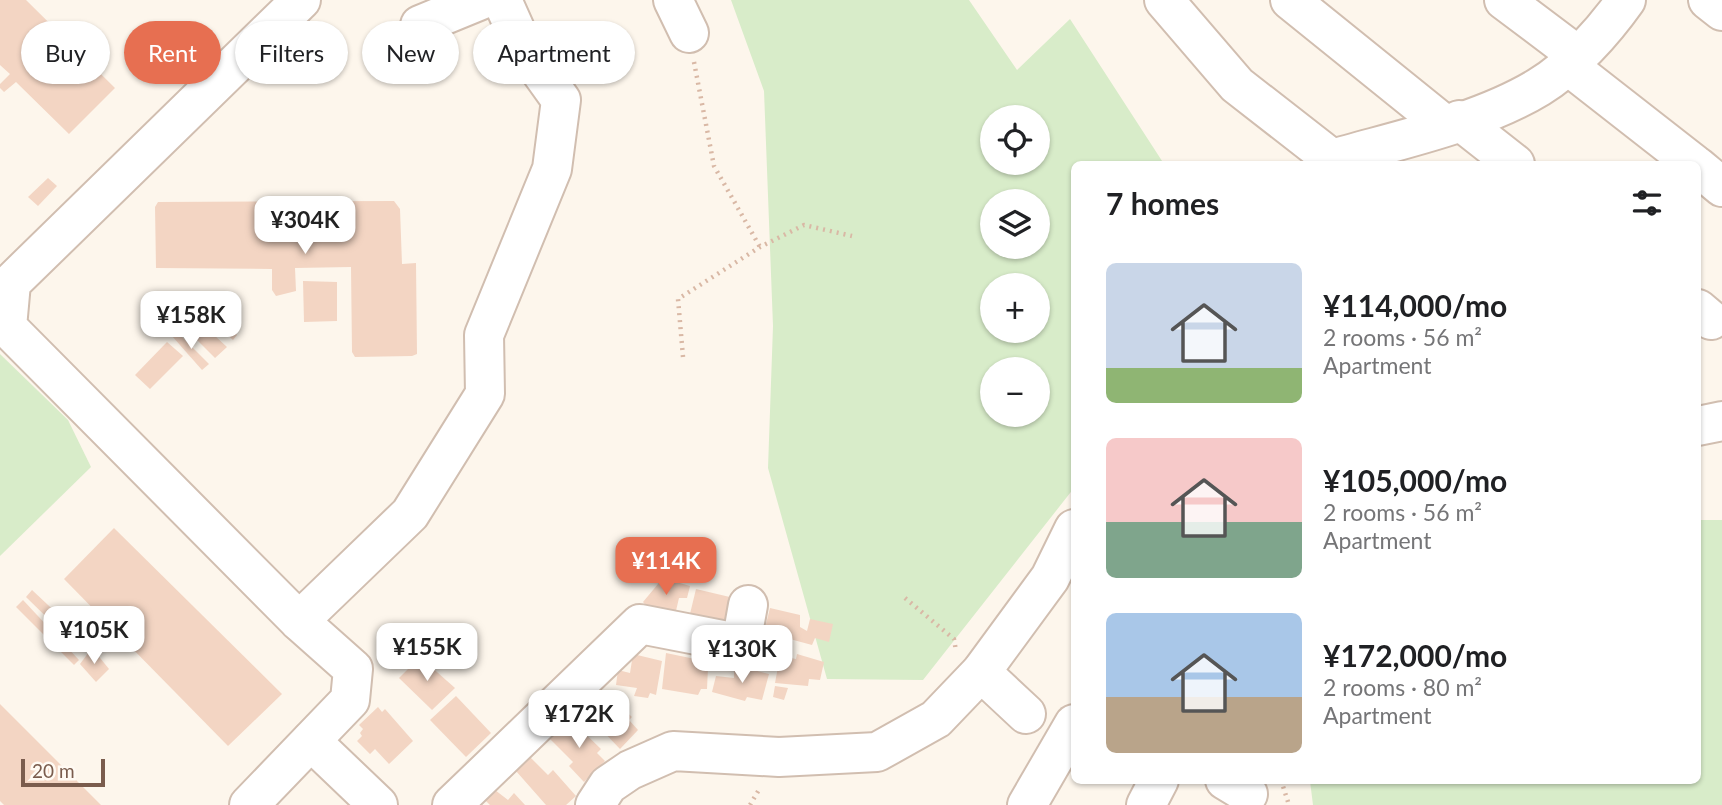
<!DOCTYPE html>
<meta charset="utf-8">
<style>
:root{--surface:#fff;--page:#f2f2f2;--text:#202124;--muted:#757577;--accent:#e76f51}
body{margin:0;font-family:Lato,sans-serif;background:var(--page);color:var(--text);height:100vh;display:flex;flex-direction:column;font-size:26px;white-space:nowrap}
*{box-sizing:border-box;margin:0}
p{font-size:23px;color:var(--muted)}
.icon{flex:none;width:38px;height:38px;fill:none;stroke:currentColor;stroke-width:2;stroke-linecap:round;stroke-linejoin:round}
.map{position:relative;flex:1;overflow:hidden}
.sheet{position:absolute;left:1071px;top:161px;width:630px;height:623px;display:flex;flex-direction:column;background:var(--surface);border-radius:10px;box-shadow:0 2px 5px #0004}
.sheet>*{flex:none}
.guide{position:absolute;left:21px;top:21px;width:665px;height:63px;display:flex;gap:14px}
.tools{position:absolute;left:980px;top:105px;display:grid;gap:14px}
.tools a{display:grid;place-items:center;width:70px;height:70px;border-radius:50%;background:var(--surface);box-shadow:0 2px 5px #0004;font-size:35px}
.scale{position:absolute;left:21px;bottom:18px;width:84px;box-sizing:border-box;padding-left:7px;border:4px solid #7a5c4d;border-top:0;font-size:19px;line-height:24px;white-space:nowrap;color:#7a5c4d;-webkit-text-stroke:5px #fffaf3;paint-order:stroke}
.price{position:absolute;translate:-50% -60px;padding:0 16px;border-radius:14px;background:#fff;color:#222;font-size:23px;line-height:46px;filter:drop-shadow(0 2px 4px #0008)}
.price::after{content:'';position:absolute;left:50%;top:42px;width:21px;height:16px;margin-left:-10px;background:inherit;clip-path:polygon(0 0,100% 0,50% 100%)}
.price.current{background:var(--accent);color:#fff}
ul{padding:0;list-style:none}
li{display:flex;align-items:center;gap:21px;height:175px;padding:0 35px}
li span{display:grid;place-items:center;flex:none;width:196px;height:140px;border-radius:10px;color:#555}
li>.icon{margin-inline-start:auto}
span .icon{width:84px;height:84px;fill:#fffc;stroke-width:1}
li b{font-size:30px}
h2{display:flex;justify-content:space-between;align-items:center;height:84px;padding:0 35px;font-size:30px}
.chip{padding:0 24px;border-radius:32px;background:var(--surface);box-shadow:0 2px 5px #0004;font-size:24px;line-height:63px}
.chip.current{background:var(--accent);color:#fff}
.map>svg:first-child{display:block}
.green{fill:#d8ecc9;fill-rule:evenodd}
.building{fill:#f3d5c3}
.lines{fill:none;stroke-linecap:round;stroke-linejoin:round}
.minor-casing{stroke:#d1beb0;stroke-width:42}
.path{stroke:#d9b8a5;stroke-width:4.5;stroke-dasharray:2 5;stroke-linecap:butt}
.minor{stroke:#fff;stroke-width:38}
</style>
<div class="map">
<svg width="1722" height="805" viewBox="0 0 1722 805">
<rect width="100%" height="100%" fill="#fdf6ec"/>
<g class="green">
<path d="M731,0H969L1017,70L1070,19L1164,164H1074V488L923,680L827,679L768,468L773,326L764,91ZM992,117H1038V163H992ZM992,201H1038V247H992ZM992,285H1038V331H992ZM992,369H1038V415H992Z"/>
<polygon points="0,354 68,420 91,467 0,556"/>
<polygon points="1698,520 1722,520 1722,805 1313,805 1310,781 1698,780"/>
</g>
<g class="building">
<polygon points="0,0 26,0 115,88 69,134 16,82 4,92 0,88 0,84 10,74 0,65"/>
<polygon points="48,178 57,186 38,206 28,197"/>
<polygon points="394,201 400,209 402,264 416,263 417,354 412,356 355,357 352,352 351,267 295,268 296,291 276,296 272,290 272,269 156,268 155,207 158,202"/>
<polygon points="303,281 337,282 337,321 304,322"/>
<polygon points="213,310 237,335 233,340 206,316"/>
<polygon points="188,319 197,326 201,323 227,347 215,358 182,325"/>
<polygon points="177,332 209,364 202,370 172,336"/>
<polygon points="167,342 183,356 150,389 135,375"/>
<polygon points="114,528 282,694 228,746 64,579"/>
<polygon points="663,578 690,586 687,598 679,598 675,615 653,613 643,602"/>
<polygon points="696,589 734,598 729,619 723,619 720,626 689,618"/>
<polygon points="32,590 79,634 71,641 26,597"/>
<polygon points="23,600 79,660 74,665 16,607"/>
<polygon points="770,608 800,615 800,627 807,631 810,619 833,624 829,642 815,638 812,645 764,632"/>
<polygon points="92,648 109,669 96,682 80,664"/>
<polygon points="666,653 695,659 695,666 708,668 707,689 701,689 698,695 662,689"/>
<polygon points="633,654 662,661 656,695 650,693 648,698 634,696 637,688 616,685 618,670 630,673"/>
<polygon points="797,654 824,662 820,680 809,679 808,686 775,683 780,656 796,659"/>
<polygon points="420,657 455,688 432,710 399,678"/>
<polygon points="742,667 769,674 762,700 747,697 745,701 712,692 716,676 734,678 734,669 741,670"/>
<polygon points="775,686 788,688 784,700 773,697"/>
<polygon points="456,696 491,733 466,757 430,720"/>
<polygon points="597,697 603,705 610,697 632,717 629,720 638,730 620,749 596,724 599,721 591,715 595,711 589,705"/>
<polygon points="0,704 101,805 4,805 0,801"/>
<polygon points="378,707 382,712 385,709 413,741 389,764 375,749 370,754 357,741 362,736 360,733 363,729 359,725"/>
<polygon points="570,719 601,749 597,753 605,761 584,782 569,766 573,762 550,739"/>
<polygon points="530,757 548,775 553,770 576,796 566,805 546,805 516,771"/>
<polygon points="495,790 508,800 514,793 525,805 490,805 485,800"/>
</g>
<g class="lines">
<defs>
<g id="minor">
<polyline points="673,0 689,33"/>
<path d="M1164,0L1237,85L1332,159C1398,140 1480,123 1539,87C1572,67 1604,31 1626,0"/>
<polyline points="1290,0 1445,125"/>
<polyline points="1504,0 1577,55"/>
<polyline points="1708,0 1722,11"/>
<polyline points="420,25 481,0"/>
<polyline points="1566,64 1694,164"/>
<polyline points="1459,120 1515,164"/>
<polyline points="1698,167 1722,187"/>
<polyline points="1698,309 1711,320"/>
<polyline points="1698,426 1722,421"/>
<polyline points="299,621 410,514 485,394 484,335 552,169 561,100 523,47 502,0"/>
<polyline points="741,644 748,605"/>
<polyline points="981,672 1026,714"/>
<polyline points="311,741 378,805"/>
<polyline points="1225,780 1248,794"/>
<polyline points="249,805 350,700 353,669 299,621 7,327 11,283 301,0"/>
<polyline points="452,805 640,624 768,649"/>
<polyline points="595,805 608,785 630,770 673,751 779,757 877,752 936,719 981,672 1050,578 1074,529"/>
<polyline points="1027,805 1074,724"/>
<polyline points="1146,805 1159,780"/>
</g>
</defs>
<use href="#minor" class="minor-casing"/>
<g class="path">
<polyline points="694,62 714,166 760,247"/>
<polyline points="683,357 678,299 760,247 804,225 852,236"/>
<polyline points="905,598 954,639 956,651"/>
<polyline points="1281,780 1289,805"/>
<polyline points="750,805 760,788"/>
</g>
<use href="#minor" class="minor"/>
</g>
</svg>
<div class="tools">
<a><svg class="icon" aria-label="locate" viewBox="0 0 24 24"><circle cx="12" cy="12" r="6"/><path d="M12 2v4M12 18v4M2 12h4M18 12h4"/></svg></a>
<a><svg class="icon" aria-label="layers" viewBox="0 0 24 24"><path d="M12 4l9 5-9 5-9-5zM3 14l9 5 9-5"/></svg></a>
<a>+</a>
<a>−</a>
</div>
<div class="scale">20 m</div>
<b class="price" style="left:305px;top:256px">¥304K</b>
<b class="price" style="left:191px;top:351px">¥158K</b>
<b class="price current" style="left:666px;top:597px">¥114K</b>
<b class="price" style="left:94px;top:666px">¥105K</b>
<b class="price" style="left:427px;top:683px">¥155K</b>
<b class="price" style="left:742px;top:685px">¥130K</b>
<b class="price" style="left:579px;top:750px">¥172K</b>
<div class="guide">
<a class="chip">Buy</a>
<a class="chip current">Rent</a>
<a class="chip">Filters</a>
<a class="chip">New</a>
<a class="chip">Apartment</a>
</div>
<section class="sheet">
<h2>7 homes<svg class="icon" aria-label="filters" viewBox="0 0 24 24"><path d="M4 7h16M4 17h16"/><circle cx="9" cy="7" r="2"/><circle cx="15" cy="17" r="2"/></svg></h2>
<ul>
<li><span style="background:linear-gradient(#c9d6e8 75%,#8fb573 0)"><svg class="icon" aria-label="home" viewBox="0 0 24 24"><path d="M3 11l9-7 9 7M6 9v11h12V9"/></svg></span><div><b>¥114,000/mo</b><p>2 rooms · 56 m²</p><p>Apartment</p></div></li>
<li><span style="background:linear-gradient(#f6c9c9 60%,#7fa58c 0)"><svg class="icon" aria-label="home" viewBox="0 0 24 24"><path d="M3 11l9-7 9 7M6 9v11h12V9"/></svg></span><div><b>¥105,000/mo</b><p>2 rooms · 56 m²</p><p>Apartment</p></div></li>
<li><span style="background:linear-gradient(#a9c7e8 60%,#b9a48a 0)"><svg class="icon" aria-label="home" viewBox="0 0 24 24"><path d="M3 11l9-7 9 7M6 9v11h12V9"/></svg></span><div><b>¥172,000/mo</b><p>2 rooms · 80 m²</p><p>Apartment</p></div></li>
</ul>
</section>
</div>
